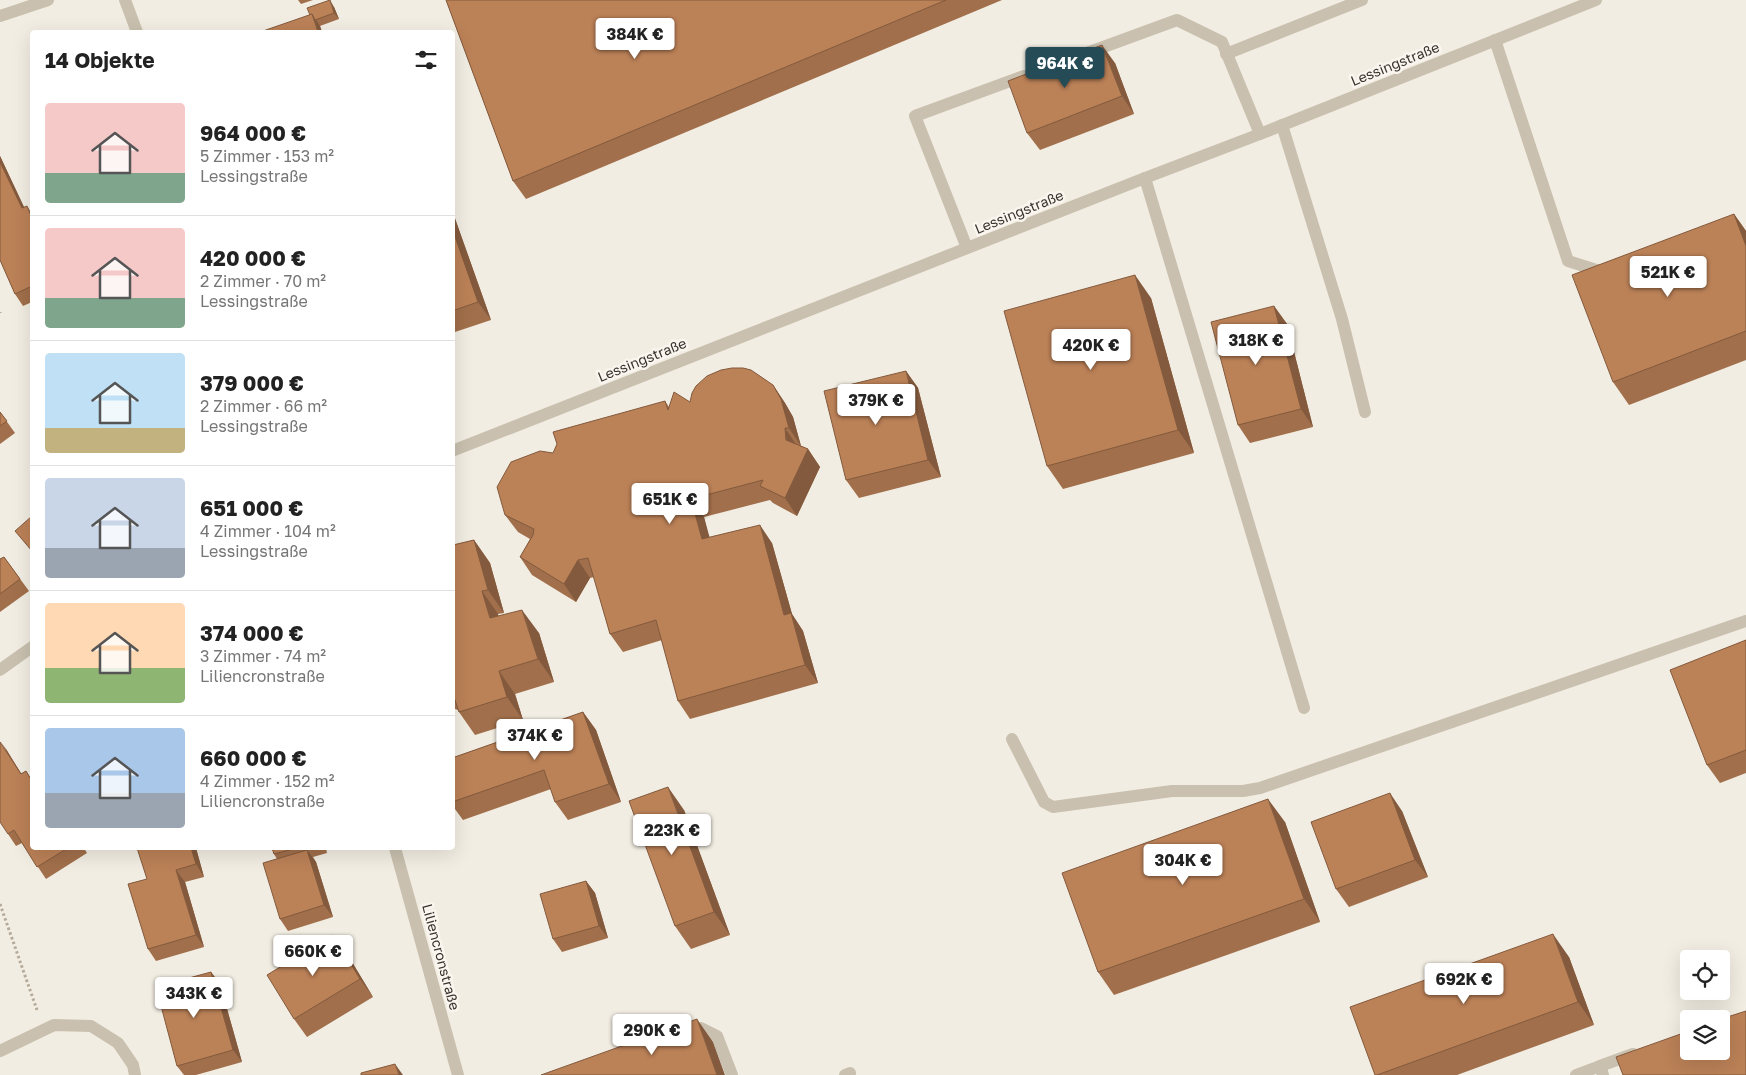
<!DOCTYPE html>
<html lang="de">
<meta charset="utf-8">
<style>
:root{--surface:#fff;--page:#f6f6f6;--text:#222;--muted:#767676;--line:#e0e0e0;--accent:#254b57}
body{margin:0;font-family:"Golos Text",sans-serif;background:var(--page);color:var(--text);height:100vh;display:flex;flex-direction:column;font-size:19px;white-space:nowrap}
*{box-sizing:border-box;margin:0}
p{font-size:16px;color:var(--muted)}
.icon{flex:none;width:28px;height:28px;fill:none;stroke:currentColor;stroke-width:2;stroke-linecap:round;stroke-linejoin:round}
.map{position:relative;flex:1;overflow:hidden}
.drawer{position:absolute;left:30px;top:30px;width:425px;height:820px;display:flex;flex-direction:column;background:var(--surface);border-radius:5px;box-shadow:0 5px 20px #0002}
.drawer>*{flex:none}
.tools{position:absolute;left:1680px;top:950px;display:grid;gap:10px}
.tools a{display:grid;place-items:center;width:50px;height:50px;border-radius:5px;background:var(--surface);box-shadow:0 5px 20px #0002;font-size:25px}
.price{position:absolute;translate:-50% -42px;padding:0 11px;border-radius:5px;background:#fff;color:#222;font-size:16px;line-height:32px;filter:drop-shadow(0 1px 2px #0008)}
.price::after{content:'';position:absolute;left:50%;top:30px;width:15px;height:11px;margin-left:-8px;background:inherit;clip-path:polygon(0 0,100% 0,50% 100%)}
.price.active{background:var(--accent);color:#fff}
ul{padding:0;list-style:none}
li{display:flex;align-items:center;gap:15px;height:125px;padding:0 15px}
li+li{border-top:1px solid var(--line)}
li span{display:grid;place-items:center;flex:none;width:140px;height:100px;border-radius:5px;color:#555}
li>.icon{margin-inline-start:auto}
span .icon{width:60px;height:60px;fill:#fffc;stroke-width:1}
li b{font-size:21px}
h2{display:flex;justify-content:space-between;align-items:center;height:60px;padding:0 15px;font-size:21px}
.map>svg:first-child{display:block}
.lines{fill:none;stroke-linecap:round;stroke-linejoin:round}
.path{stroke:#b5aa99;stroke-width:3;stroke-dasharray:2.5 2.5;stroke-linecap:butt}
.minor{stroke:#c9c0af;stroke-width:12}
.wall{fill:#a16f4b}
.shaded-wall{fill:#835a3d}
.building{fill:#bb8157;stroke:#835a3d}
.labels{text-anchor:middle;stroke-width:5;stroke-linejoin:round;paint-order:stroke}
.street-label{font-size:14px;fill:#39332c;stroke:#faf6ef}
</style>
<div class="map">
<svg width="1746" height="1075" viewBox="0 0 1746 1075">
<rect width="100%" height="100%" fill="#f2ede2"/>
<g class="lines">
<g class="path">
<polyline points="0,312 0,313"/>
<polyline points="0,904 37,1010"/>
</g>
<g class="minor">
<polyline points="125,0 137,32"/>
<polyline points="0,16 48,0"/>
<polyline points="1495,40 1568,261 1606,273"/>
<polyline points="1087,53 1177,20 1222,42 1260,134"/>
<polyline points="1226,54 1362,0"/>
<polyline points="1282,125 1342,319 1365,412"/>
<polyline points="1145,178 1304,708"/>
<polyline points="967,248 915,116 1024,76"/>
<polyline points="452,451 1145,178 1260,134 1596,0"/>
<polyline points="0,670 32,647"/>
<polyline points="1012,739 1044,802 1053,807 1172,791 1243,791 1260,788 1746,621"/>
<polyline points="395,848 458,1075"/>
<polyline points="688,1033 701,1028 717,1036 732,1075"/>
<polyline points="0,1051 54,1025 91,1026 118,1043 133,1065 135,1075"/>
<polyline points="1600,1066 1633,1054"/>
<polyline points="845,1075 850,1073"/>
<polyline points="1576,1075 1600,1066 1603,1075"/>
</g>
</g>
<g class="wall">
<polygon points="298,0 313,0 301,4"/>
<polygon points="446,0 1002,0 526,199 513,181"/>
<polygon points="334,7 339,19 320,26 322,32 310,15"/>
<polygon points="1115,63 1134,114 1040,150 1027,133"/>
<polygon points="0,156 24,207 32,214 32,302 23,306 15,294 0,260"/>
<polygon points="452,210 491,320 452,333"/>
<polygon points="1734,214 1746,231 1746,360 1629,405 1613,382"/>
<polygon points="1151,298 1194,453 1063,489 1047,466"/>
<polygon points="1274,306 1287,324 1313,427 1250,443 1238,425"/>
<polygon points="906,371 918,388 941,477 859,498 846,480"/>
<polygon points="773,385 785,403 793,417 801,446 808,449 820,467 797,516 773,503 770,500 704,517 709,538 772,543 792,614 803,631 818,683 690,719 678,701 662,640 623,652 610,634 594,577 590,578 576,602 532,575 520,557 530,539 518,532 505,515 553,453 665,401 669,407"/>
<polygon points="0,412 15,433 0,444"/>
<polygon points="474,540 490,563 504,613 498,614 498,616 539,633 554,682 515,694 523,720 475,735 459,712 458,710 452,708 452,545 453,545"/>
<polygon points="4,557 29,591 0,612 0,559"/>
<polygon points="1746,640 1746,773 1720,783 1707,765"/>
<polygon points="583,712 596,730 621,802 568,820 555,802 551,789 463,820 452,805 452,758"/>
<polygon points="6,749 21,774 26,771 32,780 32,848 84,848 87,853 46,879 22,843 16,846 8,834"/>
<polygon points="684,810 730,935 691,949 675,926"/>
<polygon points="1402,811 1428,877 1349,907 1336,889"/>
<polygon points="1285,822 1320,922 1114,995 1098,972"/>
<polygon points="196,848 204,877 185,882 204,947 156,961 148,949 147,879"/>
<polygon points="272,848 326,848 327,853 313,857 316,862 333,917 288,931 280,919 277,859 274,854"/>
<polygon points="586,881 595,893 608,938 562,952 553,939"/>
<polygon points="346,952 373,997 307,1037 294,1019"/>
<polygon points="1569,957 1594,1025 1457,1075 1375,1075"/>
<polygon points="211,972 220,984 242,1062 196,1075 184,1075 177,1066"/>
</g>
<g class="shaded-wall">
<polygon points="330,0 334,7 339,19 334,13"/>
<polygon points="312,14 320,26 322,32 318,32"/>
<polygon points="1102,45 1115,63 1134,114 1122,96"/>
<polygon points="0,156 30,220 22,208 0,162"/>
<polygon points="27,206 32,214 32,218"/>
<polygon points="452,210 491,320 478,302 452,228"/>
<polygon points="1734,214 1746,231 1746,246"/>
<polygon points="1135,275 1151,298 1194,453 1178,430"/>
<polygon points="1274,306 1287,324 1313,427 1301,409"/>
<polygon points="906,371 918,388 941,477 928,460"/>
<polygon points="773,385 785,403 793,417 801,446 789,428"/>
<polygon points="785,428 797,446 786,440"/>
<polygon points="808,449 820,467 797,516 785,498"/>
<polygon points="691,499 704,517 715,557 702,539"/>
<polygon points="760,525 772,543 792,614 803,631 818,683 805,665 784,615"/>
<polygon points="474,540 490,563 504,613 488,590"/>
<polygon points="578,560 590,578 576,602 564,584"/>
<polygon points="482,591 498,614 506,641 490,618"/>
<polygon points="522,610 539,633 554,682 538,659"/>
<polygon points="499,671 515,694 523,720 507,697"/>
<polygon points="583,712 596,730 621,802 609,784"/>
<polygon points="0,741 6,749 29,786 21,774"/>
<polygon points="668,787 684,810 730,935 714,912"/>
<polygon points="1390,793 1402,811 1428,877 1415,860"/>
<polygon points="1268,799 1285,822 1320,922 1304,899"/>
<polygon points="191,848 196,848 204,877 196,864"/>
<polygon points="307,850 316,862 333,917 324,905"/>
<polygon points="176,870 185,882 204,947 196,935"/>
<polygon points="586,881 595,893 608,938 599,926"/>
<polygon points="1553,934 1569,957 1594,1025 1578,1002"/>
<polygon points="333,935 346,952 373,997 360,979"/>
<polygon points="211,972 220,984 242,1062 233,1050"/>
<polygon points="697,1019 713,1042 725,1075 717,1075"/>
<polygon points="395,1064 403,1075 399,1075"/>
</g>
<g class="building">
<polygon points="330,0 334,13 315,20 312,14 310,15 307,8"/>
<polygon points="446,0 946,0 513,181"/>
<polygon points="312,14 318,32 263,32 263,31"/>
<polygon points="1102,45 1122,96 1027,133 1008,81"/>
<polygon points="0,162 22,208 27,206 32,218 32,286 15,294 0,260"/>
<polygon points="1734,214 1746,246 1746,331 1613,382 1572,275"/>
<polygon points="452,228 478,302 452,311"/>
<polygon points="1135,275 1178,430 1047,466 1004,311"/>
<polygon points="1274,306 1301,409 1238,425 1211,322"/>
<polygon points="732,368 743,368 751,370 773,385 781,399 789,428 785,428 786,440 808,449 785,498 760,486 763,480 691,499 702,539 760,525 784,615 791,613 805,665 678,701 656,620 610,634 588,558 578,560 564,584 520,557 533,535 534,529 505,515 497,487 511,462 540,451 553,453 557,444 553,432 665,401 668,410 674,392 690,402 692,393 696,386 707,376 721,370"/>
<polygon points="906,371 928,460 846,480 824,391"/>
<polygon points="0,412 7,421 0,426"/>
<polygon points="32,516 32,551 15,531"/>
<polygon points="474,540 488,590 482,591 490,618 522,610 538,659 499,671 507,697 459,712 452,691 452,545 453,545"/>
<polygon points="4,557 20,579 0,594 0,559"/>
<polygon points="1746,640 1746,750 1707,765 1670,670"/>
<polygon points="583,712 609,784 555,802 544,770 452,802 452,758"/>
<polygon points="0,742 21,774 26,771 32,781 32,848 68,848 37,867 14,830 8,834 0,822"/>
<polygon points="668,787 714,912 675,926 629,801"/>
<polygon points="1390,793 1415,860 1336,889 1311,822"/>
<polygon points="1268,799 1304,899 1098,972 1062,873"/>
<polygon points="137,848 191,848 196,864 176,870 196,935 148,949 128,884 147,879"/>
<polygon points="272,848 297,848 274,854"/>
<polygon points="307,850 324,905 280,919 263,863"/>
<polygon points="586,881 599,926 553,939 540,894"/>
<polygon points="1553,934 1578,1002 1377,1075 1375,1075 1350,1007"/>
<polygon points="333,935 360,979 294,1019 267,975"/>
<polygon points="211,972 233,1050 177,1066 156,987"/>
<polygon points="1746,1011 1746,1075 1623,1075 1616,1057 1689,1031 1689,1051 1721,1051 1721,1019"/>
<polygon points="697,1019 717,1075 541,1075"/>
<polygon points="395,1064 399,1075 361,1075 361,1073"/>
</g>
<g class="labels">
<g class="street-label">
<text transform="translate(1395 64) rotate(-22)" y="5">Lessingstraße</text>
<text transform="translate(1019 212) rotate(-22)" y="5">Lessingstraße</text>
<text transform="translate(642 360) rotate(-22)" y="5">Lessingstraße</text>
<text transform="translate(441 957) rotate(75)" y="5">Liliencronstraße</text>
</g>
</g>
</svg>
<div class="tools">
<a><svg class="icon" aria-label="locate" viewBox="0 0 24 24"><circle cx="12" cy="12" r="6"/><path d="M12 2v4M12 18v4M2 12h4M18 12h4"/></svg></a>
<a><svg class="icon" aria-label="layers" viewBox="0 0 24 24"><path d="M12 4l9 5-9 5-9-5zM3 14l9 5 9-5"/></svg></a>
</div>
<b class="price" style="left:635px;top:60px">384K €</b>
<b class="price active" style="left:1065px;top:89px">964K €</b>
<b class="price" style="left:1668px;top:298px">521K €</b>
<b class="price" style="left:1256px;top:366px">318K €</b>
<b class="price" style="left:1091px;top:371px">420K €</b>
<b class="price" style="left:876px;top:426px">379K €</b>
<b class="price" style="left:670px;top:525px">651K €</b>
<b class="price" style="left:535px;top:761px">374K €</b>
<b class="price" style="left:672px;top:856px">223K €</b>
<b class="price" style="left:1183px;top:886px">304K €</b>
<b class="price" style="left:313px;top:977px">660K €</b>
<b class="price" style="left:1464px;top:1005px">692K €</b>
<b class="price" style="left:194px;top:1019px">343K €</b>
<b class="price" style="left:652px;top:1056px">290K €</b>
<section class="drawer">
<h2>14 Objekte<svg class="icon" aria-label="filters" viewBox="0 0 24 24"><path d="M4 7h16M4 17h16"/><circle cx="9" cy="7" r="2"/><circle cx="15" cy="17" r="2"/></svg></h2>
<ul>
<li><span style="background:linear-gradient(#f6c9c9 70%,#7fa58c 0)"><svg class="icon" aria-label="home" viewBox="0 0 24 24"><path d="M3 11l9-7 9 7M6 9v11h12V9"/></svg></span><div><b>964 000 €</b><p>5 Zimmer · 153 m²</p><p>Lessingstraße</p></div></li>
<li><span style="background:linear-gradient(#f6c9c9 70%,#7fa58c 0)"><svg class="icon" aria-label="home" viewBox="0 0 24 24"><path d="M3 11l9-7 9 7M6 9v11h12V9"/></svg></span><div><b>420 000 €</b><p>2 Zimmer · 70 m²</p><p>Lessingstraße</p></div></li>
<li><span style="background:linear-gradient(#bfe0f5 75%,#c2b280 0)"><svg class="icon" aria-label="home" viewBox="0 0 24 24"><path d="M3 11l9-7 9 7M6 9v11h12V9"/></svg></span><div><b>379 000 €</b><p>2 Zimmer · 66 m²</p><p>Lessingstraße</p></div></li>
<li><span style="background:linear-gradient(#c9d6e8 70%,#9aa5b1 0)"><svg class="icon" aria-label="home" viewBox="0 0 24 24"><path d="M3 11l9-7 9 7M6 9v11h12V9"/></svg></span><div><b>651 000 €</b><p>4 Zimmer · 104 m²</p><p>Lessingstraße</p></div></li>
<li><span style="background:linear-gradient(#ffd9b3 65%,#8fb573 0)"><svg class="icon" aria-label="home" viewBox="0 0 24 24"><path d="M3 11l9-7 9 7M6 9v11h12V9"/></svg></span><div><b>374 000 €</b><p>3 Zimmer · 74 m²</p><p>Liliencronstraße</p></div></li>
<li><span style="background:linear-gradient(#a9c7e8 65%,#9aa5b1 0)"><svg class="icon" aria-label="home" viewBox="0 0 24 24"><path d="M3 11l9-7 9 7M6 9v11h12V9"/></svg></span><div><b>660 000 €</b><p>4 Zimmer · 152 m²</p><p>Liliencronstraße</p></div></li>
</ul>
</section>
</div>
